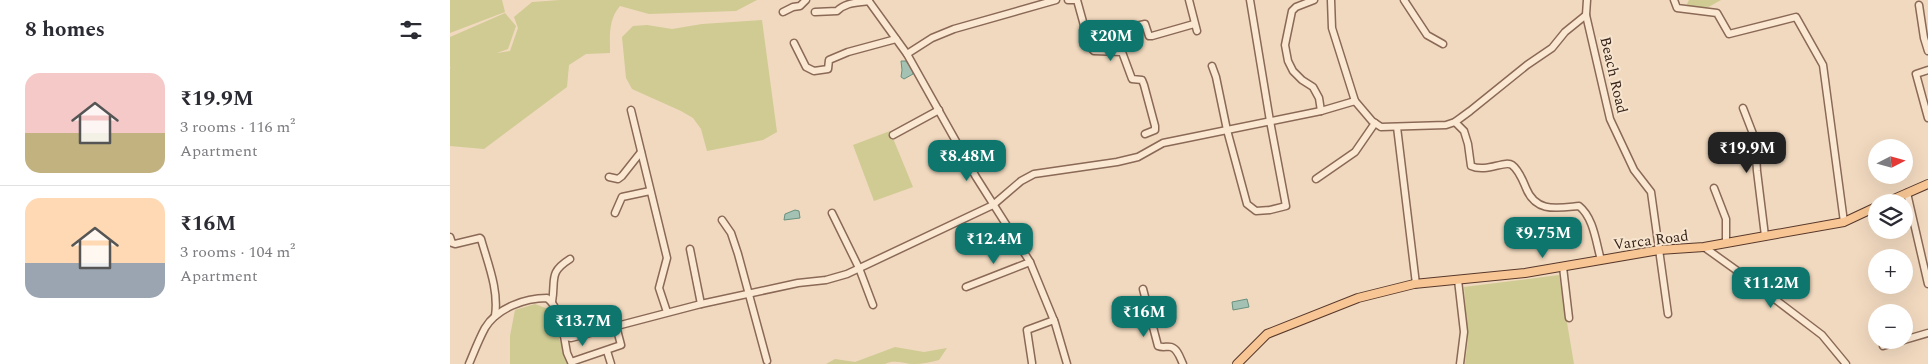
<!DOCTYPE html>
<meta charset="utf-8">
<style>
:root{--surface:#fff;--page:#f2f2f3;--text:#2b2b33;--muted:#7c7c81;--line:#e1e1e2;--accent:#0f766e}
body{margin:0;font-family:Spectral,serif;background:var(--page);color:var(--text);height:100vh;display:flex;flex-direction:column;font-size:19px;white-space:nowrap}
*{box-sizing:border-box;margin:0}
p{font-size:16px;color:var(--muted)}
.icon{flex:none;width:28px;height:28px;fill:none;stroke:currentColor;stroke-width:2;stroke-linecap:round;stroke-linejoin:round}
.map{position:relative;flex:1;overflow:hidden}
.drawer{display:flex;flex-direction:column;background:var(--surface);width:450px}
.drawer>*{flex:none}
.needle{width:32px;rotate:84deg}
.tools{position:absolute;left:1418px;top:139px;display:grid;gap:10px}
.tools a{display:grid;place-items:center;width:45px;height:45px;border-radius:50%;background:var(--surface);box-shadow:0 5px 20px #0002;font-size:25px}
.price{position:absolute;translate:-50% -42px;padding:0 11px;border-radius:10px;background:var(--accent);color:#fff;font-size:16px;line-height:32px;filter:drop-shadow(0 1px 2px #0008)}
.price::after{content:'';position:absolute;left:50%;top:30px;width:15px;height:11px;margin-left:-8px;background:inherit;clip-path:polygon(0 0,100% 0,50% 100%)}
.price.on{background:#222;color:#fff}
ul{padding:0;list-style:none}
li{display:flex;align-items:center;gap:15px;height:125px;padding:0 25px}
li+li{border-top:1px solid var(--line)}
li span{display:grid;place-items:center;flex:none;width:140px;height:100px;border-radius:15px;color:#555}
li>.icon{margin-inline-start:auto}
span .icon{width:60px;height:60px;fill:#fffc;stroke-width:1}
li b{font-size:21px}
h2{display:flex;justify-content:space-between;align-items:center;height:60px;padding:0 25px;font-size:21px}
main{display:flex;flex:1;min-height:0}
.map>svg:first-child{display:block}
.green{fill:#cfcb93}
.water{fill:#a3c2b3;stroke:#699180}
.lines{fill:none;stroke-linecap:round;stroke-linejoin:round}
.minor-casing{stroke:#8a6956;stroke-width:9}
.major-casing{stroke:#58382b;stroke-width:10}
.minor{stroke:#fbe8d3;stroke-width:6}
.major{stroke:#f7c694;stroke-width:8}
.labels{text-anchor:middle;stroke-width:4;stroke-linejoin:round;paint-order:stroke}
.street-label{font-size:15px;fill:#39251c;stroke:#f7e5cf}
</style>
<main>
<section class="drawer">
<h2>8 homes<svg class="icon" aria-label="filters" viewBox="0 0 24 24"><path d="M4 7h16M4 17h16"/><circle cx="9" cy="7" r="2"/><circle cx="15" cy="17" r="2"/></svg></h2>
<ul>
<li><span style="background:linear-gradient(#f6c9c9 60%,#c2b280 0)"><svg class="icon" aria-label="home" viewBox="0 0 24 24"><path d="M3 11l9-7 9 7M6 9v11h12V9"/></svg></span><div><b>₹19.9M</b><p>3 rooms · 116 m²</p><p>Apartment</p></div></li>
<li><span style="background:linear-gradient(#ffd9b3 65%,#9aa5b1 0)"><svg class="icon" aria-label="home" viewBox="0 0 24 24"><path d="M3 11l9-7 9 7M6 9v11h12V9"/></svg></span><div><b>₹16M</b><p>3 rooms · 104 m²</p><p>Apartment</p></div></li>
</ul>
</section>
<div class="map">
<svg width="1478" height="364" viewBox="0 0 1478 364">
<rect width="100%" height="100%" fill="#f1d9bf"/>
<g class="green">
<polygon points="0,0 52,0 55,12 0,33"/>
<path d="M110,0H307L286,11L199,14L170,6C158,20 160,36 160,53L136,54L119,65L117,87L34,149L0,146V68L1,67H0V37L55,13L66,26L58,49L47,53L60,51L68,28L64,17L82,2Z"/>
<polygon points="1239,0 1271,0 1255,9 1236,6"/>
<polygon points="312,20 327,132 313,140 257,151 251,129 243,118 231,111 182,89 176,78 172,37 183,26 197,25 222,29 252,24"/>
<polygon points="440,131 463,187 424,201 403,145"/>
<polygon points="1109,275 1124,364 1015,364 1018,339 1014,287"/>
<polygon points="85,304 98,309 119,364 60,364 60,336 65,310"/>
<path d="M445,347L474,352L497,348L489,360C481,362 473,364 464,364C453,364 445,359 435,364H376L385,359L405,362Z"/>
</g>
<g class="water">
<polygon points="451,61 456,61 463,70 463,74 454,79 451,77 452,70"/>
<polygon points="345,210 349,211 350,218 334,220 335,214"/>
<polygon points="797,299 799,307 783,310 782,302"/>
</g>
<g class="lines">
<defs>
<g id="minor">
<polyline points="418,0 457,54 526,177 580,262 605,323 617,364"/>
<polyline points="618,0 627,0 640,47 644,51 672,52 682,79 692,80 694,85 705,126 705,130 695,134"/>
<polyline points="739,0 747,31"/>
<polyline points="864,0 846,7 842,11 835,45 838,61 843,71 852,80 863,87 869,98 871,111"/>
<polyline points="881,0 882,28 905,101"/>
<polyline points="954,0 977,35 993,44"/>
<polyline points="1137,0 1136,15 1160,119 1184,170 1201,192 1218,314"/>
<polyline points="1224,0 1227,8 1267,13 1279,34 1346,17 1373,65 1394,222"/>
<polyline points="1469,5 1474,38 1478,51"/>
<polyline points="333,12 343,7 350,6 356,0"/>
<path d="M365,12L387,11C396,2 407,3 419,1"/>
<polyline points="344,43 356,67 364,71 378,69 379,60 398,52 446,39"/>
<polyline points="672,52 671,32 673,29 695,24 699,36 702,36 744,24"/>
<polyline points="457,54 482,38 504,29 606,0"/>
<polyline points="762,66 766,77 777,130 797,204 806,211 820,210 836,206 820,121 800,0"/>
<polyline points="1478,70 1466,74 1478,118"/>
<polyline points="1293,108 1305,139 1307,171 1315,236"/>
<polyline points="181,110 217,258 209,288 217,312"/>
<path d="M1005,122L1014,131L1018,144L1021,166C1036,173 1055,160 1062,165C1069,170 1073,181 1076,188C1086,213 1107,208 1129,206C1144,218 1146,243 1151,260"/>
<polyline points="947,127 966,284"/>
<polyline points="443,135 489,110"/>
<polyline points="159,177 168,179 172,176 191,152"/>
<polyline points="866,179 905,152 925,123"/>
<polyline points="1264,188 1276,219 1276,243"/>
<polyline points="1457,193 1478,284"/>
<polyline points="165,213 172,197 200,191"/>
<polyline points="382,213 409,268 423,305"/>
<polyline points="272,220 281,233 288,254 317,361"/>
<path d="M0,237L2,243L5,244L30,238L31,239C38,264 49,290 45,316"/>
<polyline points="1254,247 1293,275 1372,335 1396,364"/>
<polyline points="240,249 251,304"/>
<polyline points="1113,267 1119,318"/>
<polyline points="1008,280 1014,332 1010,364"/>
<polyline points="516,287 580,262"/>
<path d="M693,289L708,346C713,348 717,346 721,347C728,349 730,358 733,364"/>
<path d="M102,302C106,279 98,273 120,259"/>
<polyline points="114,336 117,353 121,362 171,345 166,326"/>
<polyline points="1454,340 1478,333"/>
<polyline points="1433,346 1453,340"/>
<polyline points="157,351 161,364"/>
<polyline points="582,363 577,330 604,320"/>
<path d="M19,364C24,352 29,339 35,328C47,308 75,298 97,298C108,306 110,323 114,336L121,338L251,304L348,283L376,280L397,274L543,205L571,181L584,174L667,162L688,157L713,143L871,111L905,101L922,121L931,127L996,125L1005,122L1020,111L1077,65L1102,48L1115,32L1136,15"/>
</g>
<g id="major">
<polyline points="1437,202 1478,184"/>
<polyline points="787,364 817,334 908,298 964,284 1075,273 1209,250 1254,247 1394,222 1426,207"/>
</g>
</defs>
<use href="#minor" class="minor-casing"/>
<use href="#major" class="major-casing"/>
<use href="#minor" class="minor"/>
<use href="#major" class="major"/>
</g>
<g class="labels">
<g class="street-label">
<text transform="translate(1164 75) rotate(77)" y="5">Beach Road</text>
<text transform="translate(1201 240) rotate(-7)" y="5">Varca Road</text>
</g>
</g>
</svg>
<div class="tools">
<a><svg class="needle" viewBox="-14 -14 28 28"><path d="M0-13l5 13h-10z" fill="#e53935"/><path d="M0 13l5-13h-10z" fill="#7c7c81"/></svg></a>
<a><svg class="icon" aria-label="layers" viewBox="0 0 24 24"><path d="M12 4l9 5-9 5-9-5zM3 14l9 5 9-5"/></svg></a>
<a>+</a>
<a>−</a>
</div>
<b class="price" style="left:661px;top:62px">₹20M</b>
<b class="price on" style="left:1297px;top:174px">₹19.9M</b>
<b class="price" style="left:517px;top:182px">₹8.48M</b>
<b class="price" style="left:1093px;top:259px">₹9.75M</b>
<b class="price" style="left:544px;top:265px">₹12.4M</b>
<b class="price" style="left:1321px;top:309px">₹11.2M</b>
<b class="price" style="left:694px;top:338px">₹16M</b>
<b class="price" style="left:133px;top:347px">₹13.7M</b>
</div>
</main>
